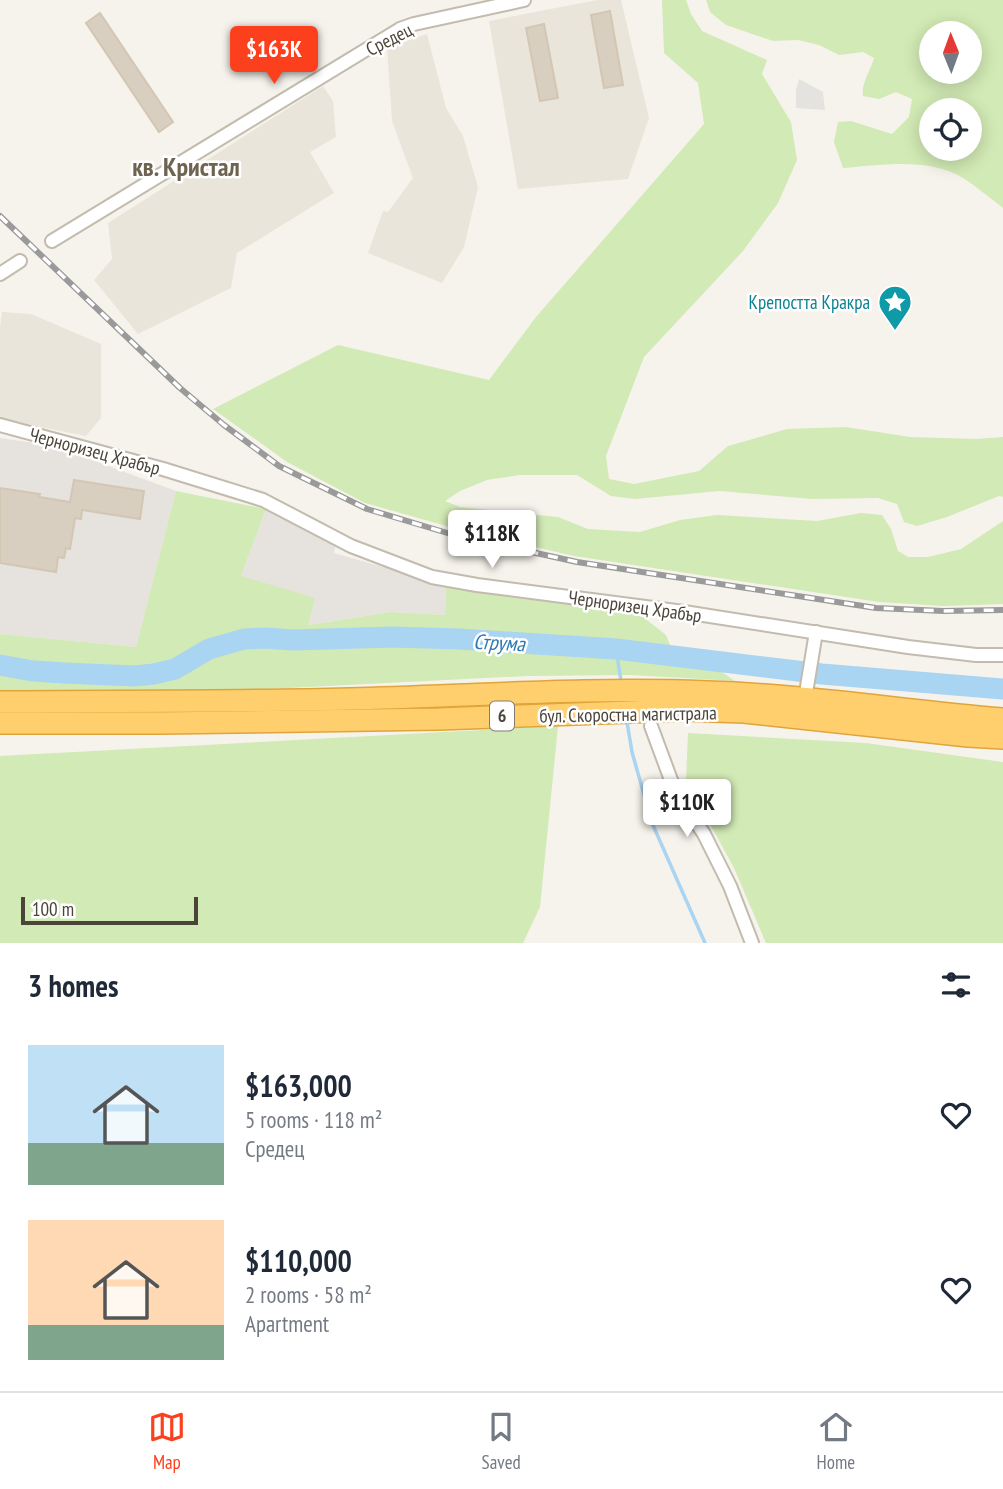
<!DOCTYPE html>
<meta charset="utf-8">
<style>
:root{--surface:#fff;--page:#f6f6f7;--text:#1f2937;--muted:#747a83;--line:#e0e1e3;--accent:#fc3f1d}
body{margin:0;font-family:"PT Sans Narrow",sans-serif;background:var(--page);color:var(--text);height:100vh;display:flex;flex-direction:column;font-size:26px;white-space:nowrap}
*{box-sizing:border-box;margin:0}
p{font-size:23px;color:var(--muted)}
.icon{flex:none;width:38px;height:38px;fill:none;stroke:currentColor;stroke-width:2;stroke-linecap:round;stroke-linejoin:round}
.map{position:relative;height:943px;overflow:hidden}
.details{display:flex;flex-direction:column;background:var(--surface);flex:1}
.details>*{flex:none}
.needle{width:46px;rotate:359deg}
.fabs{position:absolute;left:919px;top:21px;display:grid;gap:14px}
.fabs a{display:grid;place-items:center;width:63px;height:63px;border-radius:50%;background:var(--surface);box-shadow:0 4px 18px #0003;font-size:35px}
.scale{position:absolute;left:21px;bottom:18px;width:177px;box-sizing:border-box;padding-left:7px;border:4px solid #4b4439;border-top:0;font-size:19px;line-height:24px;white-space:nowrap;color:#4b4439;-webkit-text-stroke:5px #fff;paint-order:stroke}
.price{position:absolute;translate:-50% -60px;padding:0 16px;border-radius:7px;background:#fff;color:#222;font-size:23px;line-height:46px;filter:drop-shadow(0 2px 4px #0008)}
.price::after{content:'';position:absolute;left:50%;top:42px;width:21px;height:16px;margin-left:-10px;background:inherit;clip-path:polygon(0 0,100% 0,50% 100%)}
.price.active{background:var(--accent);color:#fff}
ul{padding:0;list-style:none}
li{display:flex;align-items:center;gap:21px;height:175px;padding:0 28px}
li span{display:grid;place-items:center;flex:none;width:196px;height:140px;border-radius:0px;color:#555}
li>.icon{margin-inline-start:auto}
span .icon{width:84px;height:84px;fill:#fffc;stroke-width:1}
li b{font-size:30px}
h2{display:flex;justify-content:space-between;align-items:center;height:84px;padding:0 28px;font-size:30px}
.tabs{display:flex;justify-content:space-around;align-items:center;height:98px;border-top:2px solid var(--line);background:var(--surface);font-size:19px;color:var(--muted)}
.tabs a{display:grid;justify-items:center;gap:4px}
.tabs .active{color:var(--accent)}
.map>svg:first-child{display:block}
.residential{fill:#eae5da}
.industrial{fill:#e6e2dd}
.green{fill:#d2eab5;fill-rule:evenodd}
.parking{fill:#e5e3e0}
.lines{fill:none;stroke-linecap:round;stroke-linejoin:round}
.stream{stroke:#a9d4f2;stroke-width:3.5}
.river{stroke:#a9d4f2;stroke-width:21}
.building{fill:#d8cfc1;stroke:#d3c7b4;stroke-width:2}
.street-casing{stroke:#c2bbae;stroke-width:16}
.highway-casing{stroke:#e0a43c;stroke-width:24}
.street{stroke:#fff;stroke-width:12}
.highway{stroke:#ffcf6e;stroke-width:21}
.rail-casing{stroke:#9a9a9a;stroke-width:6}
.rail{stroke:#fff;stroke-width:3.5;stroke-dasharray:10;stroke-linecap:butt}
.labels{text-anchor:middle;stroke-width:5;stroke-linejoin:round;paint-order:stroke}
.shield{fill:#fff;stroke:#817c74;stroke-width:2}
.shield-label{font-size:18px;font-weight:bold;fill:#4b4439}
.street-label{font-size:19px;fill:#4b4439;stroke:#fff}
.culture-label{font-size:19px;fill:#0d838f;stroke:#fff;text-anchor:end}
.water-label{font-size:21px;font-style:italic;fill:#2e7ab2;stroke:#fff}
.district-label{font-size:26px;font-weight:bold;fill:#6e6250;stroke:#fff}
</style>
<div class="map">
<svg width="1003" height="943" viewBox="0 0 1003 943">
<rect width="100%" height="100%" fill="#f6f3ec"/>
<g class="residential">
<polygon points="597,0 621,0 649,118 628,179 518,189 489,21"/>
<polygon points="427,34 446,108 463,136 478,187 464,247 442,283 368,253 383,211 388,212 413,178 392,121 387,48"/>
<polygon points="323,86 333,101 336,137 310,152 334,193 237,253 231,288 138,334 94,280 112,259 108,223"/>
<polygon points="2,312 31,314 101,344 101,418 86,436 0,419 0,327"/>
</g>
<g class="industrial">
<polygon points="0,438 54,446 176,491 136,647 0,634"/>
<polygon points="266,509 336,545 334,553 446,585 445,615 391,612 307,625 241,576"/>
</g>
<g class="green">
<polygon points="662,0 686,0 691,14 702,31 767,60 762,74 791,122 797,160 778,203 743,251 644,357 606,456 609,479 634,484 699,471 728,446 787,429 846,427 910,437 976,439 1003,437 1003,497 999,496 947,517 917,526 904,522 897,504 878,498 812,499 719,491 635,499 611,496 577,475 519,475 487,480 460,491 445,501 460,507 558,517 588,529 640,532 680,520 717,515 817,521 861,513 882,515 891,529 898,551 908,557 928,557 961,549 1003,521 1003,604 943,606 879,602 574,556 457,529 365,503 287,462 213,409 338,345 489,380 536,317 704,124 698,83 664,53"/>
<path d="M706,0H1003V208C990,198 977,187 963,178C929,157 881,165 843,168L834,142L838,122L851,121L892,134L909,117L912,99L896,92L879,99L863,96C861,83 871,70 874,58L863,52L839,55L819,45L798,40L773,41L726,25L710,12ZM970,33V72H931V33ZM970,110V149H931V110Z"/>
<polygon points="176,491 266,509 241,576 315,598 308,625 391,612 445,615 446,585 638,613 666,635 678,664 719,670 735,681 631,675 527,676 227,691 0,694 0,634 136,647"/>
<polygon points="558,726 540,907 523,943 0,943 0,756"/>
<polygon points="688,733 866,743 1003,762 1003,943 766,943 734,868 686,780"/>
</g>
<polygon class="parking" points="799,79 823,92 825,110 796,108 796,90"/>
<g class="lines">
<g class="stream">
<polyline points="616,649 621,681"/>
<polyline points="627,722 632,752 652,823 705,943"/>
</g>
<polyline class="river" points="0,665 33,671 64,673 134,676 154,674 175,669 209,649 244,639 265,638 293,640 393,637 459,639 616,649 822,674 1003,689"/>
</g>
<g class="building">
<polygon points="610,11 623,85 604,88 591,15"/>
<polygon points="100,13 173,122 159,132 86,23"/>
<polygon points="544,24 558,98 540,101 526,28"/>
<polygon points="74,480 144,491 140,519 82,510 81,519 75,518 70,549 66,548 64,558 58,557 56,572 0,563 0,488 40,494 39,497 70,502"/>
</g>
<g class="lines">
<defs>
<g id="street">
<polyline points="52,241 400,29 414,24 524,0"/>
<polyline points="0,274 20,261"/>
<polyline points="0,425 163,469 263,500 351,546 432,577 477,585 684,612 908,647 976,655 1003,655"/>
<polyline points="805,699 816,632"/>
<polyline points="651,726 671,780 684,804 704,834 730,886 752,943"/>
</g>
<g id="highway">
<path d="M0,702C116,701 233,702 349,699C469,696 589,687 708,692C807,695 905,711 1003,719"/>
<polyline points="0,723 161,723 439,719 683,710 744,712 968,736 1003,738"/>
</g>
</defs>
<use href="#street" class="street-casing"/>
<use href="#highway" class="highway-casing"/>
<use href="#street" class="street"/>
<use href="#highway" class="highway"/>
<defs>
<polyline id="rail" points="0,216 180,388 224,425 279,466 367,509 454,535 577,562 876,608 943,611 1003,610"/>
</defs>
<use href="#rail" class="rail-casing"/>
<use href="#rail" class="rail"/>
</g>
<defs>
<symbol id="sight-pin" viewBox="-11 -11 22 30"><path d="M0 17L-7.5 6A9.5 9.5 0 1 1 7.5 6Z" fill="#0f9aa8" stroke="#fff"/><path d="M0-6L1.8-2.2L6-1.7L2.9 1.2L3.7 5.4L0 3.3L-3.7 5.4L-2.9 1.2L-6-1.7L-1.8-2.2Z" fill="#fff"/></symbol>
</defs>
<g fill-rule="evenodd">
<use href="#sight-pin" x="876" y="283" width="38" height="52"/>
</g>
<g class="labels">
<rect class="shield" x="490" y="701.5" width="24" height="29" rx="5"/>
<g class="shield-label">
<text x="502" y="722">6</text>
</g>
<g class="street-label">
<text transform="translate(389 39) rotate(-27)" y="7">Средец</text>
<text transform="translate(95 451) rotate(15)" y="7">Черноризец Храбър</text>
<text transform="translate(635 606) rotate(8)" y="7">Черноризец Храбър</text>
<text transform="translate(628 714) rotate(-1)" y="7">бул. Скоростна магистрала</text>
</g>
<g class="culture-label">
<text x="870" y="309">Крепостта Кракра</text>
</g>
<g class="water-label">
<text transform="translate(499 643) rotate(3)" y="7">Струма</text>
</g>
<g class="district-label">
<text x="186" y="176">кв. Кристал</text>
</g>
</g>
</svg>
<div class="fabs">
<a><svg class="needle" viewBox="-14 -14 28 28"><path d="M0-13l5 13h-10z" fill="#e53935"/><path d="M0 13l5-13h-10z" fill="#747a83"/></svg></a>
<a><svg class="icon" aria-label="locate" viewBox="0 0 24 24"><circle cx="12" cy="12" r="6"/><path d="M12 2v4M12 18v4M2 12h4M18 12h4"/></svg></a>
</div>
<div class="scale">100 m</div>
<b class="price active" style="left:274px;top:86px">$163K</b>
<b class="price" style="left:492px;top:570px">$118K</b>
<b class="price" style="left:687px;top:839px">$110K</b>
</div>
<section class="details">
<h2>3 homes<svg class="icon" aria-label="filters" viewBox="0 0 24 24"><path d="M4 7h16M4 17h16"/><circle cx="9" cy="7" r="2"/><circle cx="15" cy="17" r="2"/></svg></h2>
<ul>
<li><span style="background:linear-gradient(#bfe0f5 70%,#7fa58c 0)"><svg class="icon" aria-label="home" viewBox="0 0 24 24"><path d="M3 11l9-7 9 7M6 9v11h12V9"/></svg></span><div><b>$163,000</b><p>5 rooms · 118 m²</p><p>Средец</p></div><svg class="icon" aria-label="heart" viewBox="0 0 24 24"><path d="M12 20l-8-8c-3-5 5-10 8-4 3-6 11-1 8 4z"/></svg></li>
<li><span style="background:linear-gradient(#ffd9b3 75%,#7fa58c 0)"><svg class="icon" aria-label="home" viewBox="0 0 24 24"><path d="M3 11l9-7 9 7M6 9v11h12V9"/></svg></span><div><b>$110,000</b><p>2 rooms · 58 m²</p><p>Apartment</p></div><svg class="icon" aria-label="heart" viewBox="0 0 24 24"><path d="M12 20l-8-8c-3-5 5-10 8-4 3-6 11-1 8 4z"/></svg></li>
</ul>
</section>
<nav class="tabs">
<a class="active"><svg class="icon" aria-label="map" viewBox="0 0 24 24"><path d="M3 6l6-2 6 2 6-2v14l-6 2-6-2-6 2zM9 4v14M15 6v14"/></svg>Map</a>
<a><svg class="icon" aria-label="saved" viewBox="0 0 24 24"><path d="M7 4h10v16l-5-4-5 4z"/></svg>Saved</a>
<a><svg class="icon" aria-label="home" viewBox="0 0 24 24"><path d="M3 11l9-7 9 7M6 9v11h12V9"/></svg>Home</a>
</nav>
